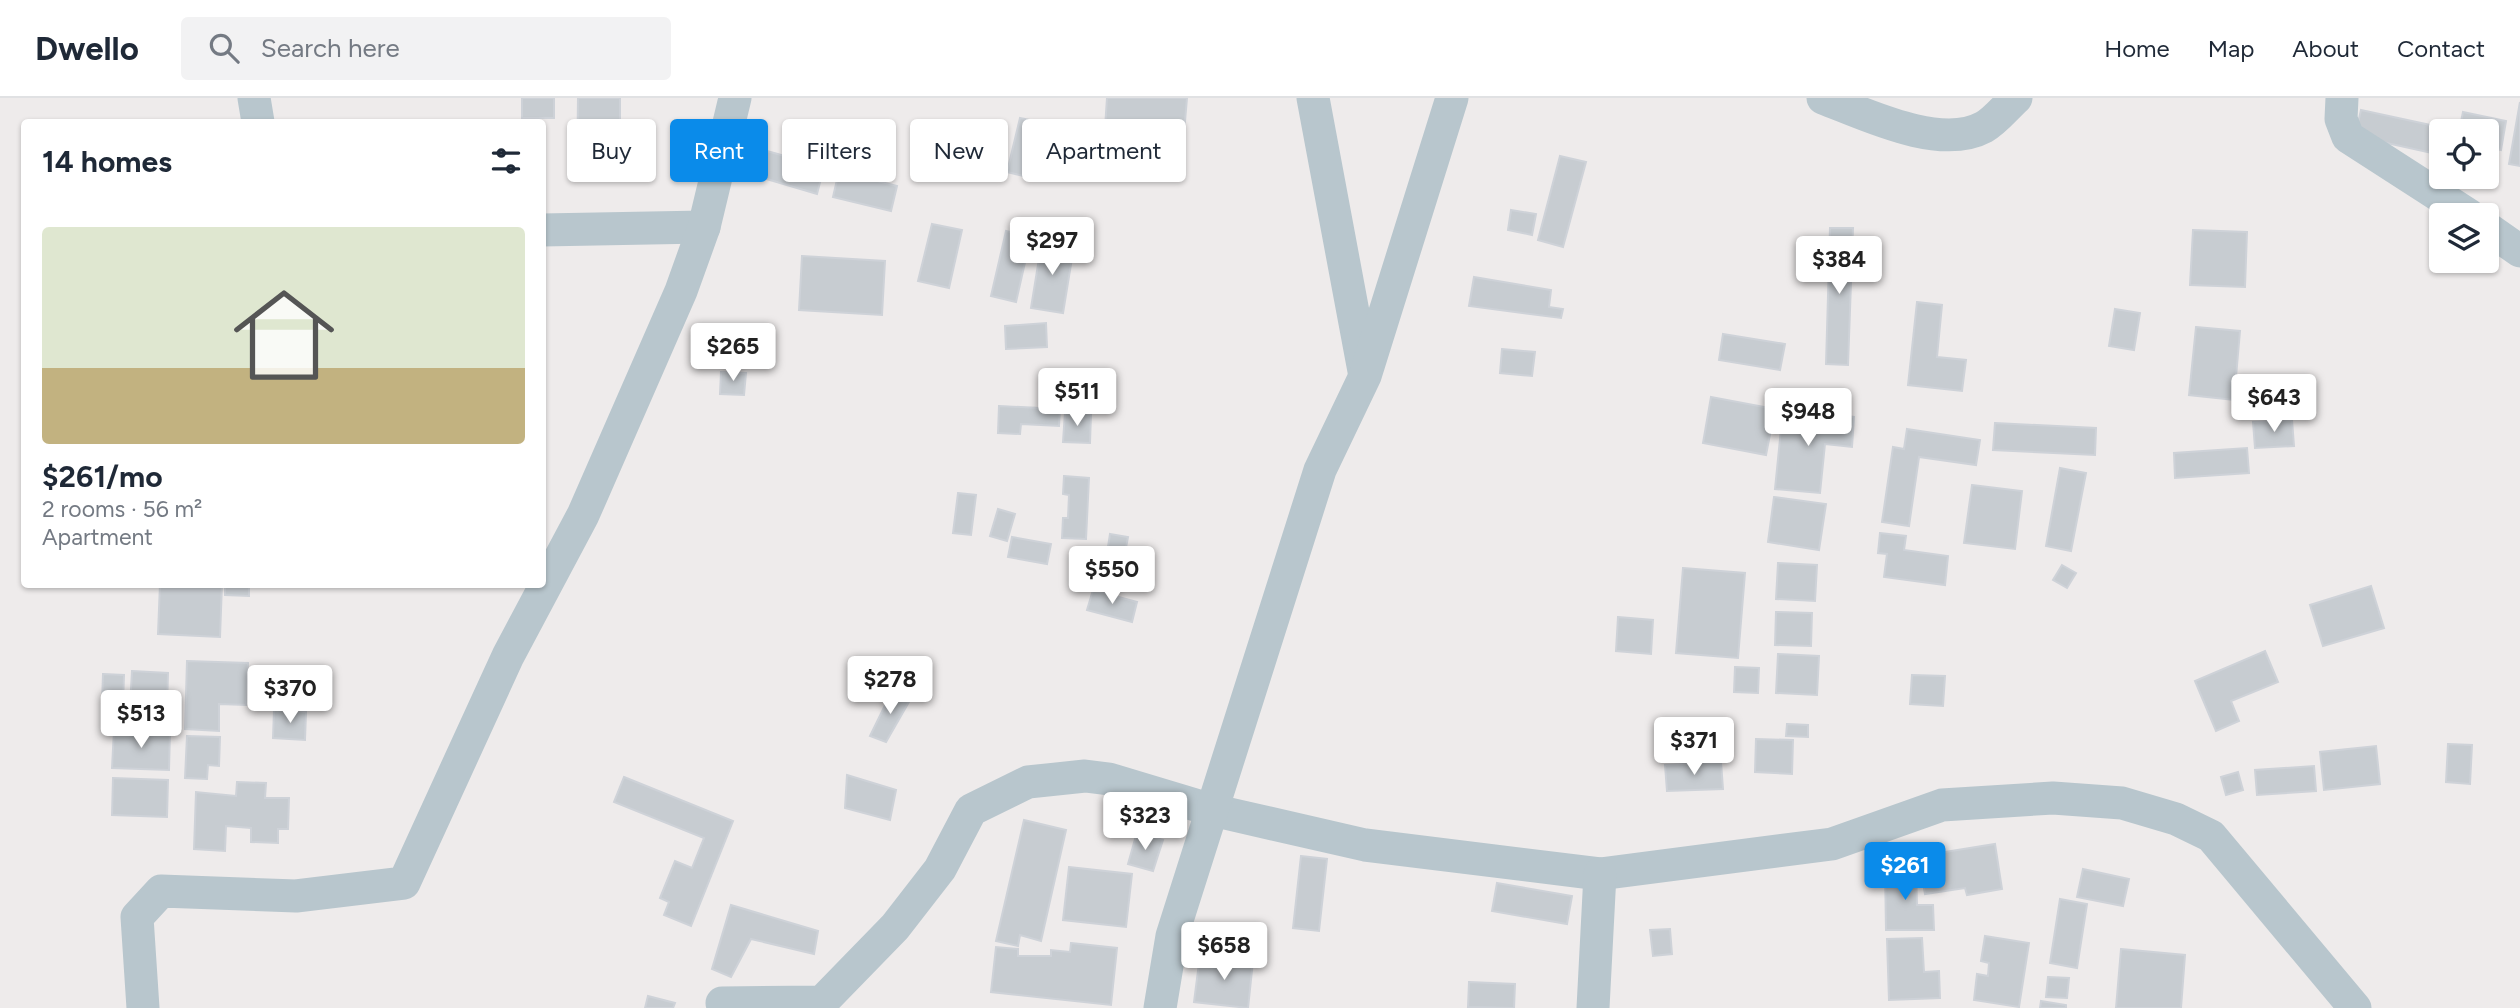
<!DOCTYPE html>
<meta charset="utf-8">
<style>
:root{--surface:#fff;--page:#f2f2f3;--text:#1f2937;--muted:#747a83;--line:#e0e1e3;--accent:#0a8bea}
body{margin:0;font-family:Figtree,sans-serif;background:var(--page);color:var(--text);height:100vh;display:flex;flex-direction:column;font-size:26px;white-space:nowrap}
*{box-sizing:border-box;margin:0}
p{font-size:23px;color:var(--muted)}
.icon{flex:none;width:38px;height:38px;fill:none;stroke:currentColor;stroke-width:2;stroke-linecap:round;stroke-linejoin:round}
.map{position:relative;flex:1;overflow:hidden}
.sheet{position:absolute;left:21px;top:21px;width:525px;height:469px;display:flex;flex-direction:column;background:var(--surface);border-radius:7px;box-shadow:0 2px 5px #0004}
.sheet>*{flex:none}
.guide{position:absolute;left:567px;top:21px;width:665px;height:63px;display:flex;gap:14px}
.fabs{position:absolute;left:2429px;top:21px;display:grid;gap:14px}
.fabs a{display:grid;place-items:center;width:70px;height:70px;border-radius:7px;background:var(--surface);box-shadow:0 2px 5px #0004;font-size:35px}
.price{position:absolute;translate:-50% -60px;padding:0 16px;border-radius:7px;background:#fff;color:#222;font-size:23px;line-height:46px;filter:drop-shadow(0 2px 4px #0008)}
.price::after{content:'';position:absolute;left:50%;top:42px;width:21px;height:16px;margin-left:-10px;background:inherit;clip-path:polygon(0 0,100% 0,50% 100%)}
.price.active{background:var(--accent);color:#fff}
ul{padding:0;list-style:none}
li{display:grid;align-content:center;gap:14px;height:371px;padding:0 21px}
li span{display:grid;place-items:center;height:217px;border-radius:7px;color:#555}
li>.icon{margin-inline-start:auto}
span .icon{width:126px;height:126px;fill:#fffc;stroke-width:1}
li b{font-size:30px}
h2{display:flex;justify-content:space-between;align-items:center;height:84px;padding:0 21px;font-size:30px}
.pill{padding:0 24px;border-radius:7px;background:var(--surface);box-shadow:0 2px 5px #0004;font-size:24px;line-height:63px}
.pill.active{background:var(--accent);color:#fff}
header{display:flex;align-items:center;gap:42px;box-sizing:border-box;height:98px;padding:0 35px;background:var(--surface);border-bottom:2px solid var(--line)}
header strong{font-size:33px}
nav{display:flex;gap:38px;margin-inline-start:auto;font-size:24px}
.search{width:490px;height:63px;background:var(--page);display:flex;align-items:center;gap:18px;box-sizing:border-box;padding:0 24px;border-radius:7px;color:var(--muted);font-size:26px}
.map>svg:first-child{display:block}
.building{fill:#c7ccd1;stroke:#ced2d8;stroke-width:2}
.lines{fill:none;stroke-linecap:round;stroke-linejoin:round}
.minor{stroke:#b8c6cd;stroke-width:33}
</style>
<header>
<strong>Dwello</strong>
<div class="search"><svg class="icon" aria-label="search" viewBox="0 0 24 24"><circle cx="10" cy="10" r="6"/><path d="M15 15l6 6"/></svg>Search here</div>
<nav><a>Home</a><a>Map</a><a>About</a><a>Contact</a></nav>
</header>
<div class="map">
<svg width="2520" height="910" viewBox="0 0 2520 910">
<rect width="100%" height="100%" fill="#eeebeb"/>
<g class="building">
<rect x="522" y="0" width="32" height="20"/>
<polygon points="578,0 620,0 620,24 612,24 612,54 619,55 619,78 577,78"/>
<polygon points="1107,0 1187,0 1184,35 1105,30"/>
<polygon points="2520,4 2520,68 2509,66"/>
<polygon points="2361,12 2449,31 2441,33 2441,57 2355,38"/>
<polygon points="2463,14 2506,23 2501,52 2487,49 2487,33 2459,33"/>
<polygon points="1020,20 1045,25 1032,80 1007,74"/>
<polygon points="767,53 824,69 817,96 760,79"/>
<polygon points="1560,58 1586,64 1563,149 1538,142"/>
<polygon points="839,73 897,88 891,113 833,99"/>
<polygon points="1511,112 1536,116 1532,137 1508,132"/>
<polygon points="932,126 962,132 949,190 918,183"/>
<polygon points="1830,130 1853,130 1848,267 1826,266"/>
<polygon points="2193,132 2247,134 2245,189 2190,187"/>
<polygon points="1006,133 1031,138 1016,204 991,198"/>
<polygon points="1042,142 1074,148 1063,215 1031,210"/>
<polygon points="802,158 885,163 882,217 799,212"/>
<polygon points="1474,179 1551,192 1549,209 1563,211 1561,220 1469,208"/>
<polygon points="1917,204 1942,207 1937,259 1966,262 1962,293 1908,287"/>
<polygon points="2115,211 2140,215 2134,252 2109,248"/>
<polygon points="1046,225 1047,249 1006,251 1005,228"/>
<polygon points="2196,229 2240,233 2234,302 2189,297"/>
<polygon points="1723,236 1785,246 1780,272 1719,262"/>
<polygon points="1502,251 1535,254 1532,278 1500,275"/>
<polygon points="721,274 746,275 744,297 720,296"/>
<polygon points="1711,299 1775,311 1766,357 1703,345"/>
<polygon points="999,308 1060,311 1059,328 1021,326 1020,336 998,335"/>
<polygon points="1783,311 1854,319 1852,349 1825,346 1820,395 1775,391"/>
<polygon points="1065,314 1091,316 1090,345 1063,344"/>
<polygon points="2292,322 2294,348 2255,350 2253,324"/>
<polygon points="1995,325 2096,330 2095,357 1993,352"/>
<polygon points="1907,331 1980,342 1976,367 1919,359 1909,428 1882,424 1893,349 1904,351"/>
<polygon points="2247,350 2249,375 2175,380 2174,355"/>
<polygon points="2060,370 2086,375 2071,453 2046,448"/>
<polygon points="1064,378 1089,380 1086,441 1062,440 1063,420 1068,420 1069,397 1063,396"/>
<polygon points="1972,387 2022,393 2015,451 1964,445"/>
<polygon points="958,395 976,397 971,437 953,435"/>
<polygon points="1774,399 1826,406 1819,452 1768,444"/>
<polygon points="998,411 1015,416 1007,443 990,438"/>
<polygon points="1880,435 1906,438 1904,452 1948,458 1945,487 1884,479 1887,456 1878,455"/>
<polygon points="1110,436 1128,439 1122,471 1105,468"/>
<polygon points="1012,439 1051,446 1047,466 1008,459"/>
<polygon points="1778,465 1817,467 1815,503 1776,501"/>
<polygon points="2062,467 2076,475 2067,490 2053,482"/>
<polygon points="1683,470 1745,475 1738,560 1676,555"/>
<polygon points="160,486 222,486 220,539 158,536"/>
<polygon points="225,486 249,486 249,498 225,497"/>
<polygon points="2371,488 2384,530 2323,548 2310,507"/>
<polygon points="1093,492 1137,504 1132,524 1087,512"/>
<polygon points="1776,514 1812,515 1811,548 1775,547"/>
<polygon points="1618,519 1653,522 1651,556 1616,553"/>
<polygon points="2265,553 2278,584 2231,603 2239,623 2216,633 2195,583"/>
<polygon points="1778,556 1819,558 1817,597 1776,595"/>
<polygon points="187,563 248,565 246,607 219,606 219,633 185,631"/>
<polygon points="1735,569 1759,570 1758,595 1734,594"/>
<polygon points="132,573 168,575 167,610 130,609"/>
<polygon points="103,576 124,577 123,606 102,605"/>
<polygon points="1912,577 1945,578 1943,608 1910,606"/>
<polygon points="893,591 910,602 886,644 870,638"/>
<polygon points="274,612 306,614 305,642 273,640"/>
<polygon points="1787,626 1808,627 1808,639 1786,638"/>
<polygon points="114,632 170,634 169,672 112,670"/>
<polygon points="187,638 220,639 219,668 208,667 207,681 185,680"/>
<polygon points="1756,641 1793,642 1792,676 1755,674"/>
<polygon points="2448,646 2472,647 2470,686 2446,684"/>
<polygon points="2376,648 2380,686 2324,692 2320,654"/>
<polygon points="1721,664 1723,691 1667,693 1665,667"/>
<polygon points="2314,668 2316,693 2257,697 2255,672"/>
<polygon points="2238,674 2243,692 2226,697 2221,679"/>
<polygon points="847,677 896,692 890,722 845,710"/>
<polygon points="624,679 733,723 691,828 664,817 669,804 660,800 675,763 692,770 704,740 614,704"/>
<polygon points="113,680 168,682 167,719 112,717"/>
<polygon points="237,684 266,685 265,700 289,700 288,731 278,731 278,745 251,744 251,730 226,728 225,753 194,751 196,694 236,698"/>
<polygon points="1024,722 1066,732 1041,843 1020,837 1018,848 996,843"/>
<polygon points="1137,734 1163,742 1153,773 1128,766"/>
<polygon points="1995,746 2002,791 1967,797 1965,790 1925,796 1920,768 1933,765 1932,756"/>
<polygon points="1301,758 1327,761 1319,833 1293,830"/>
<polygon points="1069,769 1132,776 1126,829 1063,822"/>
<polygon points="1885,770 1916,770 1917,807 1933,807 1934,832 1886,832"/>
<polygon points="2083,771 2129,781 2123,808 2077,799"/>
<polygon points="1497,785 1572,798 1567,826 1492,813"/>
<polygon points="2060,801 2087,806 2077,870 2050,865"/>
<polygon points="731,807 818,833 814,856 751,841 731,879 712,871"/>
<polygon points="1670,831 1672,856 1653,858 1650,832"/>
<polygon points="1985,838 2029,845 2019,909 1974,902 1977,876 1988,878 1989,865 1981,863"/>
<polygon points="1922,840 1924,874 1939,873 1940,900 1889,902 1887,841"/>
<polygon points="1071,845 1117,850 1111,907 991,894 996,849 1018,851 1018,858 1051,858 1051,852 1070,854"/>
<polygon points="2121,851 2185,857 2181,910 2116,910"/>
<polygon points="1200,857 1253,863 1248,910 1194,904"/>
<polygon points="2048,879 2069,880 2067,900 2046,899"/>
<polygon points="1469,884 1515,886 1514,910 1468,909"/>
<polygon points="648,898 675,905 673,910 645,910"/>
<polygon points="2041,903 2066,907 2066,910 2040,910"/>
</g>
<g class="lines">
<g class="minor">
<polyline points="254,0 258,24"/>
<polyline points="1313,0 1364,273"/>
<path d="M1823,0C1865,16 1940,53 1984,29C1995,23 2006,9 2016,0"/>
<polyline points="2342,0 2341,21 2348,39 2469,117"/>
<polyline points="2487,130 2520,153"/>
<polyline points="542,132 704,129"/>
<polyline points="722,905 822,904 895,829 940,771 971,712 1028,684 1085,678 1109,681 1212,712 1365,747 1600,776 1832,746 1942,707 2053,700 2122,705 2176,721 2211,738 2355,910"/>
<polyline points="143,910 137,819 161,793 296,798 404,785 508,558 583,417 681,193 704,129 735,0"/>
<polyline points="1160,910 1172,838 1320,372 1365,278 1452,0"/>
<polyline points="1593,910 1600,776"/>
</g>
</g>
</svg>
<div class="fabs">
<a><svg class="icon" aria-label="locate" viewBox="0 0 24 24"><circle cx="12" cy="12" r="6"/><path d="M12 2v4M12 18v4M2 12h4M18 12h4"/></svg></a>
<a><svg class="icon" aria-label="layers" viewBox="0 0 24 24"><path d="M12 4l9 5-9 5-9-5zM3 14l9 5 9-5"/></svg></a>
</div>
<b class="price" style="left:1052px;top:179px">$297</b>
<b class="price" style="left:1839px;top:198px">$384</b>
<b class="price" style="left:733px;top:285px">$265</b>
<b class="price" style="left:1077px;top:330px">$511</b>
<b class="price" style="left:2274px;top:336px">$643</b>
<b class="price" style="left:1808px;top:350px">$948</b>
<b class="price" style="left:1112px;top:508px">$550</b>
<b class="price" style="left:890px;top:618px">$278</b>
<b class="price" style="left:290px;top:627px">$370</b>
<b class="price" style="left:141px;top:652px">$513</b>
<b class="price" style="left:1694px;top:679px">$371</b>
<b class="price" style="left:1145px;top:754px">$323</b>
<b class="price active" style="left:1905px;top:804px">$261</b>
<b class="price" style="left:1224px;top:884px">$658</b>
<div class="guide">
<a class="pill">Buy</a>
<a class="pill active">Rent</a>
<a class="pill">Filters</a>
<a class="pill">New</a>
<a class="pill">Apartment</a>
</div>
<section class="sheet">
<h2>14 homes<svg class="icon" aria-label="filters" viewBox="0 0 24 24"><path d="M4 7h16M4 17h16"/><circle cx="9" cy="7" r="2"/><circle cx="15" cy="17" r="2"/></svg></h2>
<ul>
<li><span style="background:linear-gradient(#dfe7d0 65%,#c2b280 0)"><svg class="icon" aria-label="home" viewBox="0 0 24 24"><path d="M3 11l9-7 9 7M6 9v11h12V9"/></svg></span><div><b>$261/mo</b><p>2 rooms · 56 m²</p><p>Apartment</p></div></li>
</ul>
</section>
</div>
